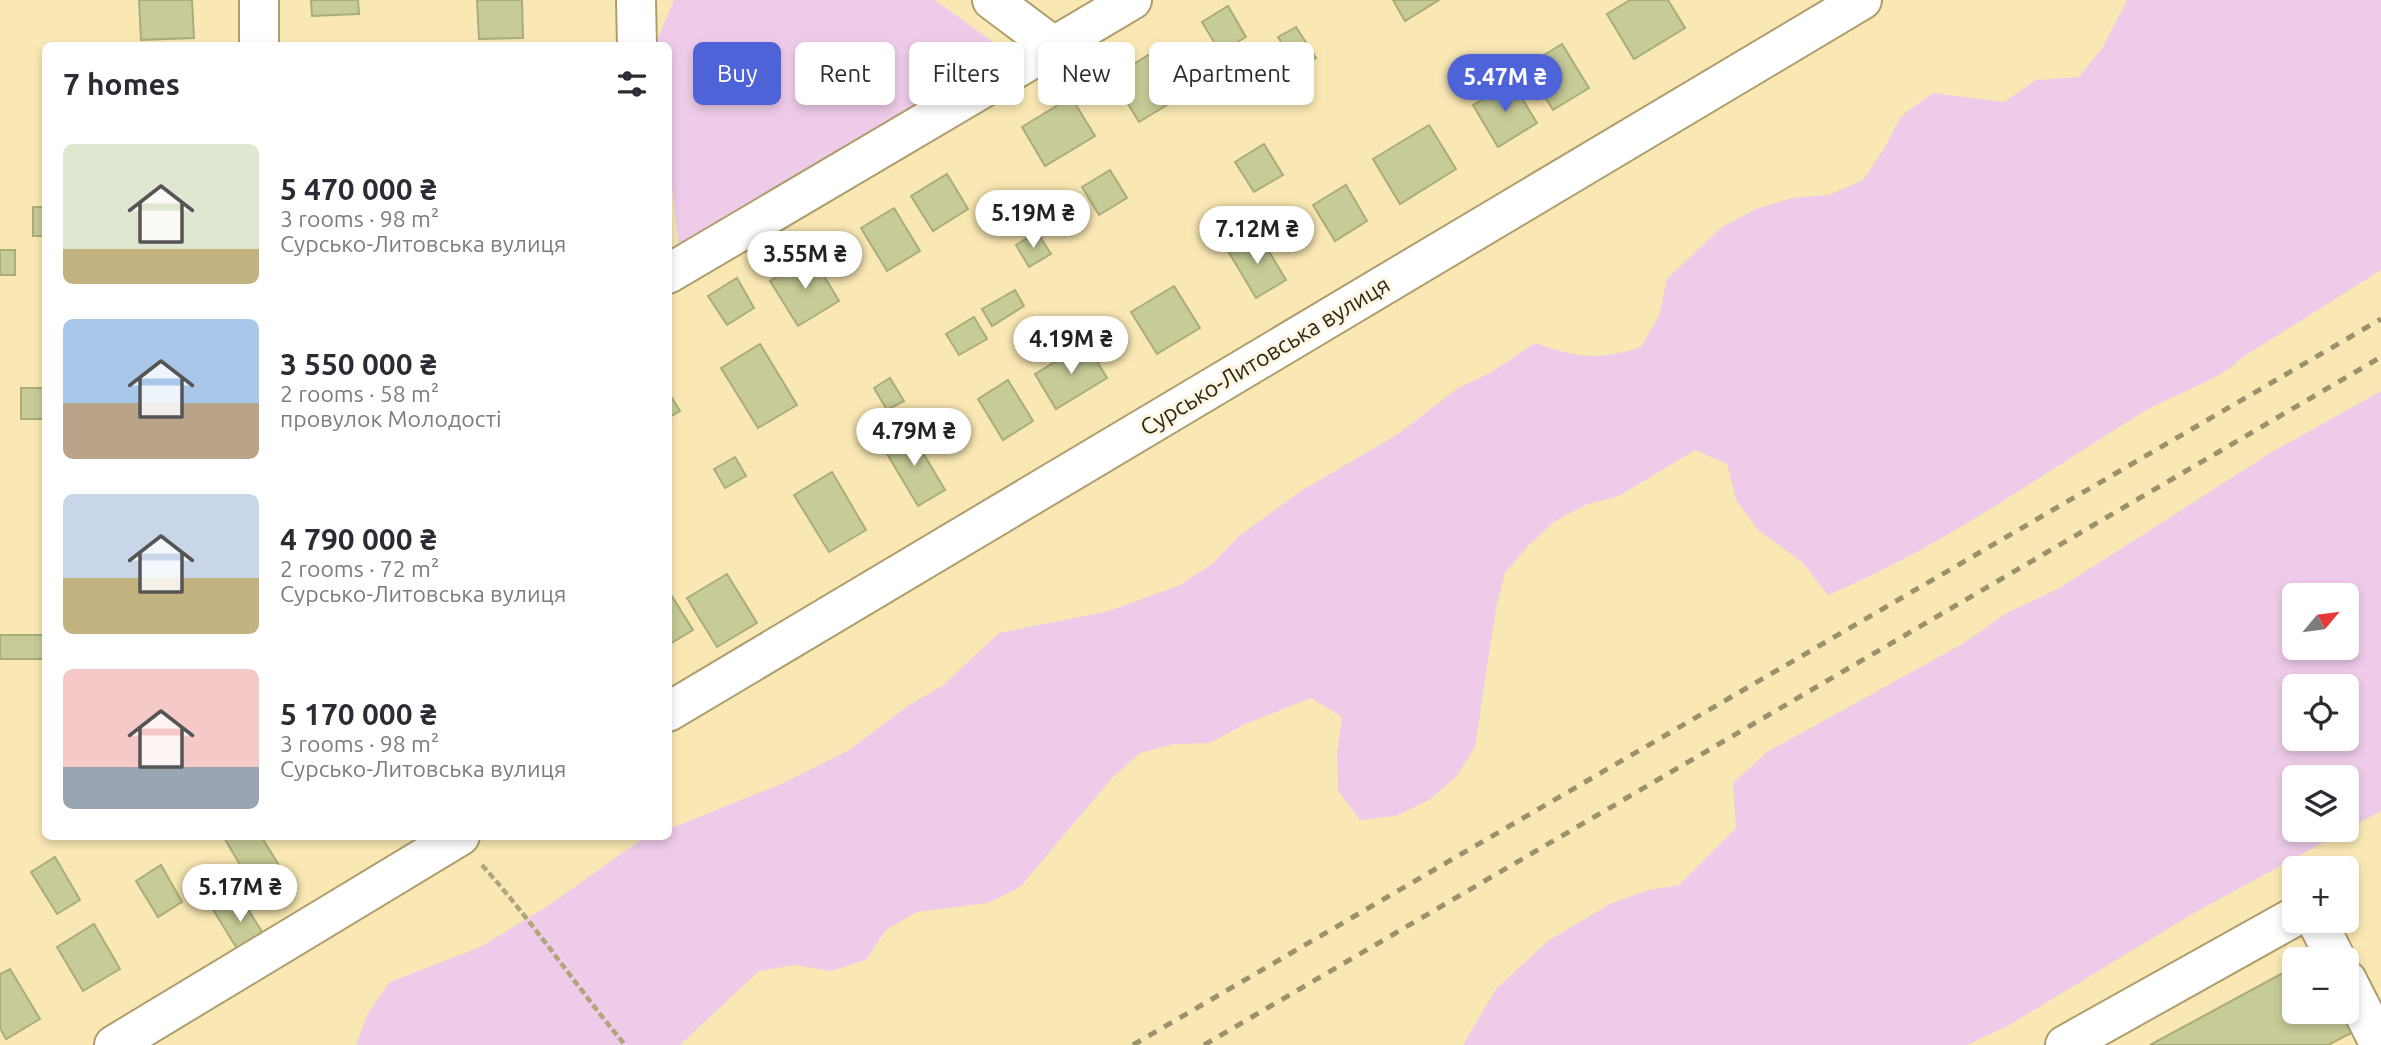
<!DOCTYPE html>
<meta charset="utf-8">
<style>
:root{--surface:#fff;--page:#f7f7f7;--text:#2b2b33;--muted:#7c7c81;--accent:#4f63d8}
body{margin:0;font-family:Ubuntu,sans-serif;background:var(--page);color:var(--text);height:100vh;display:flex;flex-direction:column;font-size:26px;white-space:nowrap}
*{box-sizing:border-box;margin:0}
p{font-size:23px;color:var(--muted)}
.icon{flex:none;width:38px;height:38px;fill:none;stroke:currentColor;stroke-width:2;stroke-linecap:round;stroke-linejoin:round}
.map{position:relative;flex:1;overflow:hidden}
.sheet{position:absolute;left:42px;top:42px;width:630px;height:798px;display:flex;flex-direction:column;background:var(--surface);border-radius:10px;box-shadow:0 4px 10px #0003}
.sheet>*{flex:none}
.top-card{position:absolute;left:693px;top:42px;width:665px;height:63px;display:flex;gap:14px}
.needle{width:46px;rotate:61deg}
.fabs{position:absolute;left:2282px;top:583px;display:grid;gap:14px}
.fabs a{display:grid;place-items:center;width:77px;height:77px;border-radius:10px;background:var(--surface);box-shadow:0 4px 10px #0003;font-size:35px}
.price{position:absolute;translate:-50% -60px;padding:0 16px;border-radius:24px;background:#fff;color:#222;font-size:23px;line-height:46px;filter:drop-shadow(0 2px 4px #0008)}
.price::after{content:'';position:absolute;left:50%;top:42px;width:21px;height:16px;margin-left:-10px;background:inherit;clip-path:polygon(0 0,100% 0,50% 100%)}
.price.current{background:var(--accent);color:#fff}
ul{padding:0;list-style:none}
li{display:flex;align-items:center;gap:21px;height:175px;padding:0 21px}
li span{display:grid;place-items:center;flex:none;width:196px;height:140px;border-radius:10px;color:#555}
li>.icon{margin-inline-start:auto}
span .icon{width:84px;height:84px;fill:#fffc;stroke-width:1}
li b{font-size:30px}
h2{display:flex;justify-content:space-between;align-items:center;height:84px;padding:0 21px;font-size:30px}
.pill{padding:0 24px;border-radius:10px;background:var(--surface);box-shadow:0 4px 10px #0003;font-size:24px;line-height:63px}
.pill.current{background:var(--accent);color:#fff}
.map>svg:first-child{display:block}
.green{fill:#eecbe8;fill-rule:evenodd}
.building{fill:#c7cb97;stroke:#a9ad7a;stroke-width:2}
.lines{fill:none;stroke-linecap:round;stroke-linejoin:round}
.minor-casing{stroke:#af9e6d;stroke-width:42}
.path{stroke:#b2a47b;stroke-width:4.5;stroke-dasharray:7 3.5;stroke-linecap:butt}
.minor{stroke:#fff;stroke-width:38}
.rail{stroke:#9d906b;stroke-width:5;stroke-dasharray:9 9;stroke-linecap:butt}
.labels{text-anchor:middle;stroke-width:6;stroke-linejoin:round;paint-order:stroke}
.street-label{font-size:23px;fill:#2e2713;stroke:#fdf6e2}
</style>
<div class="map">
<svg width="2381" height="1045" viewBox="0 0 2381 1045">
<rect width="100%" height="100%" fill="#fae8b4"/>
<g class="green">
<polygon points="674,0 935,0 993,42 959,82 679,249 668,153 668,46 656,45 656,43"/>
<path d="M2127,0H2381V270L2240,359C2220,381 2166,397 2138,415C2037,478 1938,549 1828,595L1802,562L1758,530L1736,500L1727,464L1695,450L1619,496L1585,505L1554,522L1528,546L1505,573L1496,608L1475,747L1456,777L1429,800L1396,816L1360,820L1338,791L1337,754L1342,717L1311,698L1245,724L1210,743L1174,744L1140,753L1113,777L1020,887L988,903L917,912L886,930L866,960L831,971L794,965L759,971L680,1045H356L368,1013L390,982L480,947L548,906L639,841L649,837L668,836L669,829L781,784L849,750L909,705L942,686L999,633L1109,611L1180,585L1212,564L1239,536L1301,491L1398,434L1458,388L1492,372L1535,343C1579,358 1596,361 1641,347L1659,316L1667,279L1722,227L1756,209L1792,198L1829,195L1863,180L1884,149L1901,116L1933,93L2004,102L2036,80L2079,77L2103,47Z"/>
<path d="M2381,391V811L2194,913L2011,1024L1967,1045H1463L1496,989L1548,941L1610,904L1645,891L1679,885L1736,828L1733,783L1767,752L1964,643L2005,614L2061,587L2272,452ZM2294,595H2347V648H2294ZM2294,686H2347V738H2294ZM2294,777H2347V830H2294Z"/>
</g>
<g class="building">
<polygon points="139,0 192,0 194,38 141,40"/>
<polygon points="311,0 358,0 359,14 312,16"/>
<polygon points="477,0 522,0 523,38 479,39"/>
<polygon points="1393,0 1439,0 1405,21"/>
<polygon points="1630,0 1668,0 1685,28 1634,59 1607,14"/>
<polygon points="1228,6 1246,37 1220,52 1202,22"/>
<polygon points="1296,27 1316,58 1298,69 1278,37"/>
<polygon points="1562,44 1589,88 1553,110 1526,66"/>
<polygon points="1150,54 1177,99 1139,122 1112,78"/>
<polygon points="1512,82 1537,123 1498,147 1473,105"/>
<polygon points="1071,97 1095,136 1045,166 1022,127"/>
<polygon points="1429,125 1456,169 1400,204 1373,159"/>
<polygon points="1264,144 1283,175 1254,192 1235,162"/>
<polygon points="1110,170 1127,198 1099,215 1082,187"/>
<polygon points="947,174 968,209 933,231 911,196"/>
<polygon points="1346,185 1367,221 1335,241 1313,205"/>
<rect x="33" y="207" width="13" height="29"/>
<polygon points="894,208 920,251 887,271 861,228"/>
<polygon points="1037,232 1051,254 1029,267 1016,245"/>
<polygon points="1258,233 1286,280 1256,298 1228,251"/>
<rect x="0" y="250" width="15" height="25"/>
<polygon points="812,256 839,301 798,326 770,281"/>
<polygon points="737,278 754,308 727,325 708,296"/>
<polygon points="1174,286 1200,328 1157,354 1131,312"/>
<polygon points="1015,290 1024,306 992,326 982,309"/>
<polygon points="974,317 987,339 959,355 946,334"/>
<polygon points="1086,343 1107,378 1056,409 1035,374"/>
<polygon points="760,344 797,405 758,428 721,368"/>
<polygon points="890,378 904,401 887,410 874,388"/>
<polygon points="1008,380 1033,421 1003,440 978,399"/>
<rect x="21" y="388" width="25" height="31"/>
<polygon points="668,392 680,411 668,418"/>
<polygon points="910,431 945,490 918,506 883,447"/>
<polygon points="735,457 746,476 725,488 714,469"/>
<polygon points="832,472 866,530 829,552 794,495"/>
<polygon points="727,574 757,623 717,647 687,598"/>
<polygon points="668,590 693,630 668,645"/>
<rect x="0" y="635" width="46" height="24"/>
<polygon points="223,836 261,836 283,872 255,890"/>
<polygon points="55,857 80,900 57,914 31,872"/>
<polygon points="161,865 182,902 158,917 136,881"/>
<polygon points="238,893 267,940 241,955 212,908"/>
<polygon points="94,924 120,969 83,991 57,947"/>
<polygon points="2294,967 2294,1012 2344,1012 2355,1031 2328,1045 2150,1045"/>
<polygon points="10,969 40,1019 6,1039 0,1028 0,974"/>
</g>
<g class="lines">
<defs>
<g id="minor">
<polyline points="259,0 259,46"/>
<polyline points="636,0 637,46"/>
<polyline points="992,0 1052,45"/>
<polyline points="668,274 1132,0"/>
<polyline points="668,712 1862,0"/>
<polyline points="2316,920 2336,959"/>
<polyline points="2347,980 2380,1045"/>
<polyline points="114,1045 460,836"/>
<polyline points="2065,1045 2294,917"/>
</g>
</defs>
<use href="#minor" class="minor-casing"/>
<path class="path" d="M482,865C533,922 576,986 625,1045"/>
<use href="#minor" class="minor"/>
<g class="rail">
<polyline points="1133,1045 2381,319"/>
<polyline points="1204,1045 2381,357"/>
</g>
</g>
<g class="labels">
<g class="street-label">
<text transform="translate(1265 356) rotate(-31)" y="8">Сурсько-Литовська вулиця</text>
</g>
</g>
</svg>
<div class="fabs">
<a><svg class="needle" viewBox="-14 -14 28 28"><path d="M0-13l5 13h-10z" fill="#e53935"/><path d="M0 13l5-13h-10z" fill="#7c7c81"/></svg></a>
<a><svg class="icon" aria-label="locate" viewBox="0 0 24 24"><circle cx="12" cy="12" r="6"/><path d="M12 2v4M12 18v4M2 12h4M18 12h4"/></svg></a>
<a><svg class="icon" aria-label="layers" viewBox="0 0 24 24"><path d="M12 4l9 5-9 5-9-5zM3 14l9 5 9-5"/></svg></a>
<a>+</a>
<a>−</a>
</div>
<b class="price current" style="left:1505px;top:114px">5.47M ₴</b>
<b class="price" style="left:1033px;top:250px">5.19M ₴</b>
<b class="price" style="left:1257px;top:266px">7.12M ₴</b>
<b class="price" style="left:805px;top:291px">3.55M ₴</b>
<b class="price" style="left:1071px;top:376px">4.19M ₴</b>
<b class="price" style="left:914px;top:468px">4.79M ₴</b>
<b class="price" style="left:240px;top:924px">5.17M ₴</b>
<div class="top-card">
<a class="pill current">Buy</a>
<a class="pill">Rent</a>
<a class="pill">Filters</a>
<a class="pill">New</a>
<a class="pill">Apartment</a>
</div>
<section class="sheet">
<h2>7 homes<svg class="icon" aria-label="filters" viewBox="0 0 24 24"><path d="M4 7h16M4 17h16"/><circle cx="9" cy="7" r="2"/><circle cx="15" cy="17" r="2"/></svg></h2>
<ul>
<li><span style="background:linear-gradient(#dfe7d0 75%,#c2b280 0)"><svg class="icon" aria-label="home" viewBox="0 0 24 24"><path d="M3 11l9-7 9 7M6 9v11h12V9"/></svg></span><div><b>5 470 000 ₴</b><p>3 rooms · 98 m²</p><p>Сурсько-Литовська вулиця</p></div></li>
<li><span style="background:linear-gradient(#a9c7e8 60%,#b9a48a 0)"><svg class="icon" aria-label="home" viewBox="0 0 24 24"><path d="M3 11l9-7 9 7M6 9v11h12V9"/></svg></span><div><b>3 550 000 ₴</b><p>2 rooms · 58 m²</p><p>провулок Молодості</p></div></li>
<li><span style="background:linear-gradient(#c9d6e8 60%,#c2b280 0)"><svg class="icon" aria-label="home" viewBox="0 0 24 24"><path d="M3 11l9-7 9 7M6 9v11h12V9"/></svg></span><div><b>4 790 000 ₴</b><p>2 rooms · 72 m²</p><p>Сурсько-Литовська вулиця</p></div></li>
<li><span style="background:linear-gradient(#f6c9c9 70%,#9aa5b1 0)"><svg class="icon" aria-label="home" viewBox="0 0 24 24"><path d="M3 11l9-7 9 7M6 9v11h12V9"/></svg></span><div><b>5 170 000 ₴</b><p>3 rooms · 98 m²</p><p>Сурсько-Литовська вулиця</p></div></li>
</ul>
</section>
</div>
